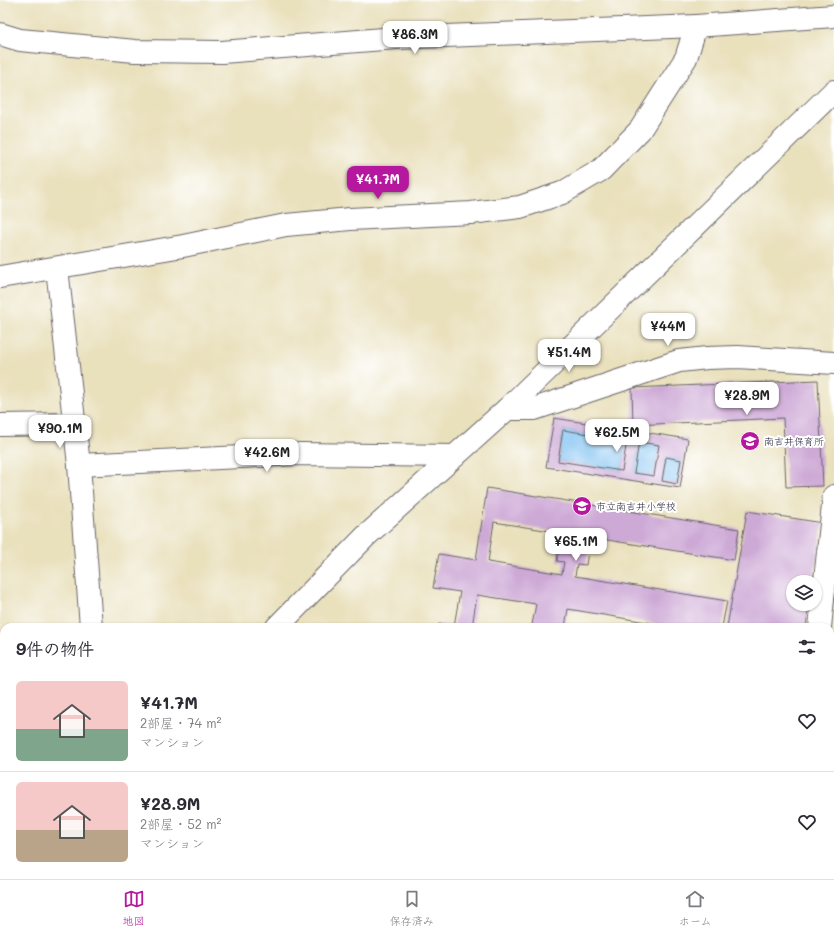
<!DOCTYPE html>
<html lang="ja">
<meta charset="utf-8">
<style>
:root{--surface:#fff;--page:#f2f2f3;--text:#2b2b33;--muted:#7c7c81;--line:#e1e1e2;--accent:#b5179e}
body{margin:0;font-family:Mali,"Klee One",sans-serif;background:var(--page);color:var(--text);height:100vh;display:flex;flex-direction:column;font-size:15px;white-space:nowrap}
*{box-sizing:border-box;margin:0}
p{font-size:13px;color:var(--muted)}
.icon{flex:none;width:22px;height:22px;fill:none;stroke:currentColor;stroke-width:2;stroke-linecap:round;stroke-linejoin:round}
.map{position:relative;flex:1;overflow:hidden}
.sheet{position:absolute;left:0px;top:623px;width:834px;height:256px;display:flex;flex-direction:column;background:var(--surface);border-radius:12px 12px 0 0;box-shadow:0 1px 3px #0004}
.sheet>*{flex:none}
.fabs{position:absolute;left:786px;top:575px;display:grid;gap:8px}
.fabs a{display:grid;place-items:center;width:36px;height:36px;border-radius:50%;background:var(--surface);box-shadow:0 1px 3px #0004;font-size:20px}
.price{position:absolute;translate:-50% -34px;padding:0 9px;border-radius:8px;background:#fff;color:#222;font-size:13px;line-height:26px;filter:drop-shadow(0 1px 2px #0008)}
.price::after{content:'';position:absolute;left:50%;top:24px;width:12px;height:9px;margin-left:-6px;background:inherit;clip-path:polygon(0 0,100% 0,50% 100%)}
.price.active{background:var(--accent);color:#fff}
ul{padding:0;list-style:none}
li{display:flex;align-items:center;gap:12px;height:100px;padding:0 16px}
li+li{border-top:1px solid var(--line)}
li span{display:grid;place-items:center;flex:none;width:112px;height:80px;border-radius:6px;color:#555}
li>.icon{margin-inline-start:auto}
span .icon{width:48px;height:48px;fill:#fffc;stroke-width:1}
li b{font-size:17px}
h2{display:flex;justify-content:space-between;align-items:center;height:48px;padding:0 16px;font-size:17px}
.tab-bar{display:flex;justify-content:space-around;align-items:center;height:56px;border-top:1px solid var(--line);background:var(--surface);font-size:11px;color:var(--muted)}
.tab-bar a{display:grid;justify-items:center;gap:2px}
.tab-bar .active{color:var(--accent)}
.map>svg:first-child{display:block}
.green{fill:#abc76e;stroke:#667454}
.water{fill:#7bbff1;stroke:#4e7096}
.building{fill:#cda9d6;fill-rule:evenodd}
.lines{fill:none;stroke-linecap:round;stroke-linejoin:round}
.minor-casing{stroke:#686468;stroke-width:24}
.minor{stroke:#fff;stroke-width:22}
.labels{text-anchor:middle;stroke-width:4;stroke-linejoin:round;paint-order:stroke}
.poi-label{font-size:10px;fill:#22223b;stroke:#fff;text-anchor:start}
</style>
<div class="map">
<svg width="834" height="879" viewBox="0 0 834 879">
<rect width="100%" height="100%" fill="#fff"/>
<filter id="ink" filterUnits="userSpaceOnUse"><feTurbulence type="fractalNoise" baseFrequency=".025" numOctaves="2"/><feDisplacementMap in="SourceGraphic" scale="8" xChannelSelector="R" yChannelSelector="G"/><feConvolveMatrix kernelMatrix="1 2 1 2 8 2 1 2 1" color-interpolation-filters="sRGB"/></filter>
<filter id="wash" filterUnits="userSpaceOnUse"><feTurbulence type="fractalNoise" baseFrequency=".012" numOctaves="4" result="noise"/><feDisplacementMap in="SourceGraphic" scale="16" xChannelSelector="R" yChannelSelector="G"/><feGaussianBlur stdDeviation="0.9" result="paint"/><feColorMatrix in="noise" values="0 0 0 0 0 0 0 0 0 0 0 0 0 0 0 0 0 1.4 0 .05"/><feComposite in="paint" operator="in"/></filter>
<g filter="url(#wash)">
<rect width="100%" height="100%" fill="#e9e0bc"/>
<rect class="green" x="355" y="875" width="324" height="4"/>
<g class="water">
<polygon points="563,430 627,440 622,471 558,461"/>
<polygon points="639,442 659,445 654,476 634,473"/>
<polygon points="666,457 681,460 677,484 662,481"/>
<rect x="275" y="875" width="53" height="4"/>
</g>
<g id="blocks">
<g class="building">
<polygon points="818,380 823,486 786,487 783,418 633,425 632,388"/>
<path d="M554,418L688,439L680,488L546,467ZM563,430L627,440L622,471L558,461ZM639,442L659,445L654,476L634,473ZM666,457L681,460L677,484L662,481Z"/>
<path d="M487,488L739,529L734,560L582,536L581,543L589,545L586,565L577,564L575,576L727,601L722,627H676L568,609L565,627H542L532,625L536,604L477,595L472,627H439V624L454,626L460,592L433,588L439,554L476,560ZM494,522L569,534L567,541L560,540L557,561L564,562L562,574L488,562Z"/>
<polygon points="747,511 823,523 813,582 793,582 793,604 809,604 806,627 727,627"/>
<polygon points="830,708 834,709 834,779 832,778 833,770 830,770"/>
<polygon points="830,786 834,787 831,817 830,817"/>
<polygon points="247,875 275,875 275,879 246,879"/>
<polygon points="328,875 344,875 343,879 328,879"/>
</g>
</g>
</g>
<g filter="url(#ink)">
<use href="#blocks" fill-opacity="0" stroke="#686468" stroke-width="1"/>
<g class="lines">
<defs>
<g id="minor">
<polyline points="0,34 20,40 135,51 222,52 396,38 696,26 834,16"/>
<polyline points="57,268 79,465 91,627"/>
<polyline points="0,277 183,246 286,225 350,219 471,213 520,207 562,193 601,170 640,130 686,58 696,26"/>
<polyline points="507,409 534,409 679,361 707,358 738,357 834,363"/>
<polyline points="0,425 74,424"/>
<polyline points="79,465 300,454 455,456"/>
<polyline points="277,627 366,536 507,409 834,91"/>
<polyline points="820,627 834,496"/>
<polyline points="0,736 4,736"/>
<polyline points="0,834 4,849"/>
<polyline points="11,875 12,879"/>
<polyline points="77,879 80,875"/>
<polyline points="707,879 708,875"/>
</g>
</defs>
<use href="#minor" class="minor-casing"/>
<use href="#minor" class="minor"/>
</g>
</g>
<defs>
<symbol id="school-disc" viewBox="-11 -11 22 22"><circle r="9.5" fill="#b5179e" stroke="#fff"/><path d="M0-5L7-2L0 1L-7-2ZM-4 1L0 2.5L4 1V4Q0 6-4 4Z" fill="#fff"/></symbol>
</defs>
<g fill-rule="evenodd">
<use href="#school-disc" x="739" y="430" width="22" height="22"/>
<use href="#school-disc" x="571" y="495" width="22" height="22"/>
</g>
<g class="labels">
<g class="poi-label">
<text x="764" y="445">南吉井保育所</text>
<text x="596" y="510">市立南吉井小学校</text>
</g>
</g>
</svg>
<div class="fabs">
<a><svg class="icon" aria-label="layers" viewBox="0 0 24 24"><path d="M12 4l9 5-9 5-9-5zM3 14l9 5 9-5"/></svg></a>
</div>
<b class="price" style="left:415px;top:55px">¥86.3M</b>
<b class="price active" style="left:378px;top:200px">¥41.7M</b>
<b class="price" style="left:668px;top:347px">¥44M</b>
<b class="price" style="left:569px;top:373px">¥51.4M</b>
<b class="price" style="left:747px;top:416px">¥28.9M</b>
<b class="price" style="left:60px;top:449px">¥90.1M</b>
<b class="price" style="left:617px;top:453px">¥62.5M</b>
<b class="price" style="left:267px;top:473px">¥42.6M</b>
<b class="price" style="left:576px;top:562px">¥65.1M</b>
<section class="sheet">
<h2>9件の物件<svg class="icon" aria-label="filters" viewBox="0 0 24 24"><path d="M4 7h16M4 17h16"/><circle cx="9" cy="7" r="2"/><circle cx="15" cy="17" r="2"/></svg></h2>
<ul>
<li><span style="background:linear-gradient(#f6c9c9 60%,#7fa58c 0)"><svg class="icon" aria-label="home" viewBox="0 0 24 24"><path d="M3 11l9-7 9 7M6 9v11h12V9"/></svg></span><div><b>¥41.7M</b><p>2部屋 · 74 m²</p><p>マンション</p></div><svg class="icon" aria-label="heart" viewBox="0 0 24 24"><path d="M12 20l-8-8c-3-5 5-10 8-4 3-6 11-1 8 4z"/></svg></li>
<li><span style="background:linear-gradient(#f6c9c9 60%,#b9a48a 0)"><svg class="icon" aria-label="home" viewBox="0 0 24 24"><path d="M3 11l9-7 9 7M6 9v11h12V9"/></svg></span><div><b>¥28.9M</b><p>2部屋 · 52 m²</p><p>マンション</p></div><svg class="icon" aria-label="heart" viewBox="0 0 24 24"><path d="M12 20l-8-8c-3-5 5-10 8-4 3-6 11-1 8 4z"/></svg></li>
</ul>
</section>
</div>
<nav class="tab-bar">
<a class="active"><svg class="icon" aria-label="map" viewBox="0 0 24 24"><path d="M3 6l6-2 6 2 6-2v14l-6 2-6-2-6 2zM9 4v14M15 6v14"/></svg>地図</a>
<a><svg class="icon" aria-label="saved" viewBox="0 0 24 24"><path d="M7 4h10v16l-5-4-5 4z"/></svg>保存済み</a>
<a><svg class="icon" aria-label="home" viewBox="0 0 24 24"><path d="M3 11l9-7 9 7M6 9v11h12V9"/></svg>ホーム</a>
</nav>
